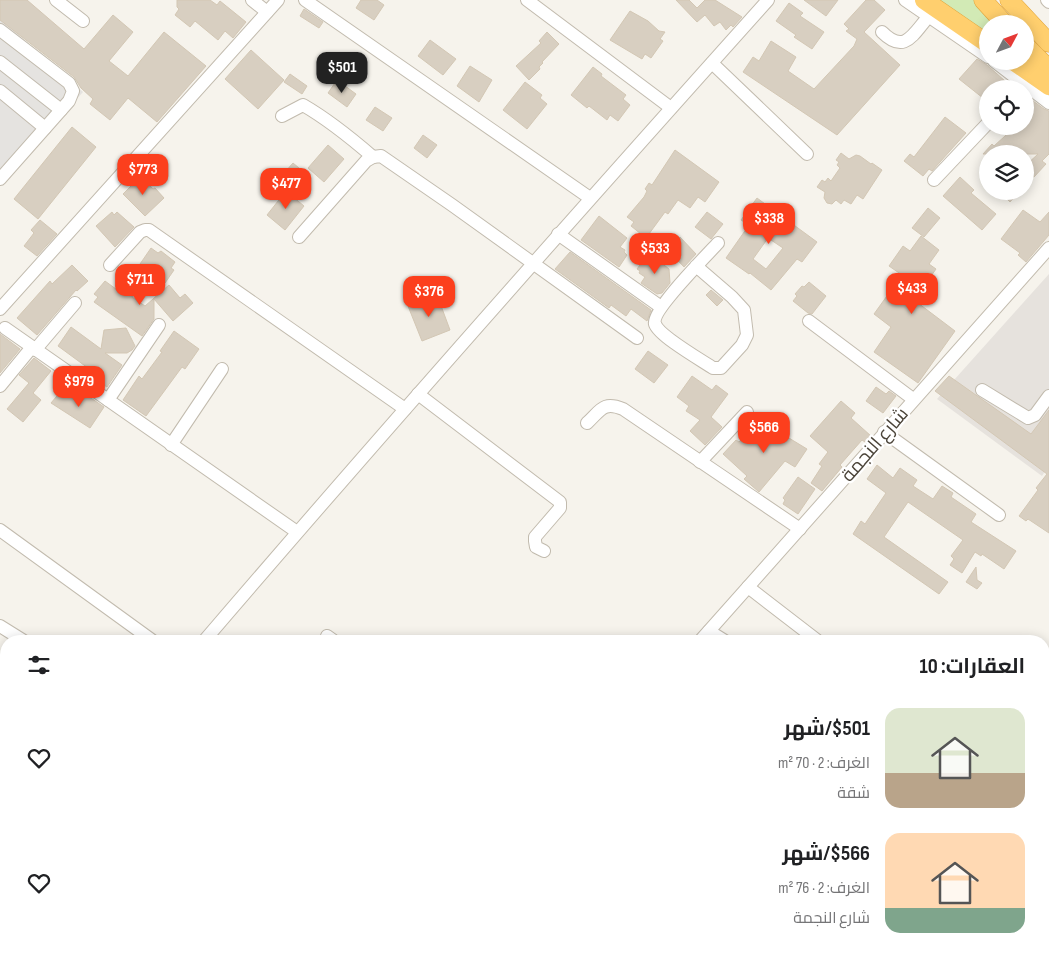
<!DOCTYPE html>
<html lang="ar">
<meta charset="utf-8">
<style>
:root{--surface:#fff;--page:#f2f2f2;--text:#202124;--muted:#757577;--accent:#fc3f1d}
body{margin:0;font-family:"Sofia Sans Condensed",Cairo,sans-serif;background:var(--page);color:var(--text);direction:rtl;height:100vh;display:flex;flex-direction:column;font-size:19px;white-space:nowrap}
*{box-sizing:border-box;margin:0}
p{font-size:16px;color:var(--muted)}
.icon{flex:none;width:28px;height:28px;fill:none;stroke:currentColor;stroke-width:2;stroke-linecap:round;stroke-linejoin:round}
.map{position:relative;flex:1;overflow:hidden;direction:ltr}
.side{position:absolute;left:0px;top:635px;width:1050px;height:320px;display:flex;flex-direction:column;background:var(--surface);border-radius:20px 20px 0 0;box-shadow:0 2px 12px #0003;direction:rtl}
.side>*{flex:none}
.needle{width:32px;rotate:49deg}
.fabs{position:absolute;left:979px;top:15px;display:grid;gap:10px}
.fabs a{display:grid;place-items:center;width:55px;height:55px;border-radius:50%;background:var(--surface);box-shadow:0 2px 12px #0003;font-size:25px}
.price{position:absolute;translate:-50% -42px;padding:0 11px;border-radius:10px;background:var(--accent);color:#fff;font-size:16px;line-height:32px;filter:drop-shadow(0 1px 2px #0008)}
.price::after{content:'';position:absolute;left:50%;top:30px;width:15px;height:11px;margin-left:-8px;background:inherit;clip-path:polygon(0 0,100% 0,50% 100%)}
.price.current{background:#222;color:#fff}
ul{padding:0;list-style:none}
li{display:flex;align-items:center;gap:15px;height:125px;padding:0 25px}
li span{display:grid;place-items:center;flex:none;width:140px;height:100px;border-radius:15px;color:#555}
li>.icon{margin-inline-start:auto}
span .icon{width:60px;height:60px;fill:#fffc;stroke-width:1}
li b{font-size:21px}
h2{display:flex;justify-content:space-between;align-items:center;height:60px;padding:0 25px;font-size:21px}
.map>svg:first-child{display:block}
.industrial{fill:#e6e2dd}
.green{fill:#d2eab5}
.parking{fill:#e5e3e0}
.building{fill:#d8cfc1;stroke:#d3c7b4;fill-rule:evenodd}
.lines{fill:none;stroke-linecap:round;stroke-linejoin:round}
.minor-casing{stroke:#c2bbae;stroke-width:14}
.highway-casing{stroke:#e0a43c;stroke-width:19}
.minor{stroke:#fff;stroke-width:12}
.highway{stroke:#ffcf6e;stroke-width:18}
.labels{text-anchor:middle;stroke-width:4.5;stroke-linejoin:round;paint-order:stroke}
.street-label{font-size:19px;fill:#4b4439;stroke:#fff}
</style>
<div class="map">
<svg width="1049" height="955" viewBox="0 0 1049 955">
<rect width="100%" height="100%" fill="#f6f3ec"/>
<polygon class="industrial" points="1049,274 1049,465 1042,476 937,399"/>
<polygon class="green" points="936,0 977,0 997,24 988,24 987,35"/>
<polygon class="parking" points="0,18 83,92 0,184"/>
<g class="building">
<polygon points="0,0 27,0 84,49 113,15 133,32 109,61 128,76 164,32 206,66 157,122 128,98 110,120 90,104 93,99 81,88 74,77 0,20"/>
<polygon points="177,0 210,0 217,5 220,1 246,22 233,38 225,31 218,40 195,21 190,27 175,15 179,9 177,7"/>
<polygon points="361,0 377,0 384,5 374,20 356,8"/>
<polygon points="676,0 689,0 697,8 705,0 715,0 742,17 733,27 731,25 726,30 720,22 714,26 705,15 697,22"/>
<polygon points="804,0 838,0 826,16"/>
<polygon points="866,0 874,0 885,10 864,32 900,65 837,135 743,72 753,57 759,61 771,41 796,57 788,71 814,89 854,46 857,39 846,31 849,29 844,24"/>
<polygon points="789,3 803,13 800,16 824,32 812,49 794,37 796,35 776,21"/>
<polygon points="304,9 323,22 319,28 300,16"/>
<polygon points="630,11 648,21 659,31 665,32 660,39 663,41 651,58 645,54 642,59 610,40"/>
<polygon points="547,32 559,44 542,62 543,63 539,67 540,69 529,80 516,66 541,43 539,41"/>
<polygon points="430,40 456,59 443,75 418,56"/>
<polygon points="251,50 284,80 258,109 225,79"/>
<polygon points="977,59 987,65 1014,89 988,89 988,102 959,79"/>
<polygon points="470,66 492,80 479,102 457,86"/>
<polygon points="593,67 602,74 601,76 626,95 623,99 630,105 618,121 610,115 607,120 589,106 587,108 571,95"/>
<polygon points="290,74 307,86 302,94 284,82"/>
<polygon points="337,80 356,94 347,107 328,93"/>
<polygon points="525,82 542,95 540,98 547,104 527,129 503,110"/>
<polygon points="1029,98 1044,109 1049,111 1049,154 1042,161 1046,164 1034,177 1031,177 1025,171 1025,166 1038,154 983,154 992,144 994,146 1016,126 1025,126 1025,102"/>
<polygon points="375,107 392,118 383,131 366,120"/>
<polygon points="945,117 966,133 932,171 929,169 923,176 904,161 910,154 914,157"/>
<polygon points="72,127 96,147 38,219 14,199"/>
<polygon points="423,135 437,145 427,158 414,148"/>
<polygon points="328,145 344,159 324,182 308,168"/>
<polygon points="675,150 719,182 705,202 698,197 690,208 678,200 668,214 665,212 646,238 631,226 634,222 627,217 644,197 647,191 645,189 649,183 652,185"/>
<polygon points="841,153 849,159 856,155 860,156 871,164 872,163 882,170 863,199 857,195 851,204 844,200 841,204 836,200 832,204 827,203 824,198 825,192 817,187 822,180 825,182 828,178 831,181 840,168 837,165 839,162 836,160"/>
<polygon points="293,163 305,173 289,192 277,181"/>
<polygon points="141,176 153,189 155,188 164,198 145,216 123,194"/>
<polygon points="960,177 974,190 971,193 996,214 982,230 943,196"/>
<polygon points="286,191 304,206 285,230 267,215"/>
<polygon points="999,191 1020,191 1010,202"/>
<path d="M757,198L817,242L802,262L797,259L771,290L750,273L749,274L726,258L749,225L741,220ZM768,238L783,248L766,269L753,259Z"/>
<polygon points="928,208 940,218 924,237 912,228"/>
<polygon points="1023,210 1040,222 1049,212 1049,235 1026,262 1018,255 1020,253 1001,239"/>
<polygon points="112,212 114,215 117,212 134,227 115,247 96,226"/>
<polygon points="707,212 723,224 711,239 695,227"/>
<polygon points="599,216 627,238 620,247 625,250 624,252 627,255 619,267 581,240"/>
<polygon points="40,220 57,234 37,256 24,246 34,233 31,230"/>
<polygon points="921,236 939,250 929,264 936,269 914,300 955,331 918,383 874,352 891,327 874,314 902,275 889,266 903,246 910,251"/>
<polygon points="680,237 696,254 684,267 668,250"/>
<polygon points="151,248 158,253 161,251 175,262 171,268 174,270 165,283 140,264"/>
<polygon points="570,252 651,310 647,321 631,309 626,316 611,305 609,308 555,269"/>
<polygon points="649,253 669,269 670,283 662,293 657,294 641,283 645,277 639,273 640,271 637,269"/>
<polygon points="72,265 88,281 77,291 76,290 37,335 17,318 50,281 52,284"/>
<polygon points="105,281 120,292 123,288 133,294 132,297 145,306 169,285 180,298 185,294 193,303 173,321 154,299 154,319 142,336 94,302 98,297 94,294"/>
<polygon points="809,282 826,296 812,314 808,313 793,301 797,296 795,294 802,286 804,287"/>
<polygon points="711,290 723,300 717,306 706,295"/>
<polygon points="437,295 450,330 422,341 408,306"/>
<polygon points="71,327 101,349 104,330 126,328 135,346 132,350 127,353 105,353 122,365 107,387 89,375 92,371 58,346"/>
<polygon points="174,331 199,349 185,369 182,367 146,416 123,400 139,376 142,379 162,352 160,351"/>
<polygon points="0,334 20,349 0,373"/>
<polygon points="648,351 668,365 654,383 635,369"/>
<polygon points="34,358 51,371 33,393 41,400 23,422 7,409 29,383 19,375"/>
<polygon points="692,376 712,390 716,385 728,394 711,417 722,427 705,445 690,431 700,420 686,411 689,406 677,397"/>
<polygon points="949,376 1031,434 1049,410 1049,533 1028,519 1026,521 1019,516 1038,490 1036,488 1047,474 935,391"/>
<polygon points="876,387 886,394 889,391 896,396 883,413 866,401"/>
<polygon points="62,390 79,404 85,394 104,407 90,428 51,403"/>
<polygon points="841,401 855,413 851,418 871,436 865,442 862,440 840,465 842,467 822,491 811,483 822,466 819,464 828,452 810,436"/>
<polygon points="762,419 766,424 770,424 784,436 784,435 807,449 795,467 785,461 759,492 744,479 747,476 723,454 736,440 739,442"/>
<polygon points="877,465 893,478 900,468 917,480 913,486 933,499 942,486 953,493 951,497 976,514 971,522 1016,551 1004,569 982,554 981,556 975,552 962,573 950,565 954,559 951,556 963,540 908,502 884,537 948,582 939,594 853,534 861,521 865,524 886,493 867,479"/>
<polygon points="798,477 815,489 798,514 783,504 785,500 783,498"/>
<polygon points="976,567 977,580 982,583 977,589 966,582"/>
</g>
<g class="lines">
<defs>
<g id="minor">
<polyline points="56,0 83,21"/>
<polyline points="252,0 267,12"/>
<polyline points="305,0 590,198"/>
<polyline points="527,0 671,108"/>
<polyline points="905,0 988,57"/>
<polyline points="1047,0 1049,2"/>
<polyline points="0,30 69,83 73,91 69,101 0,179"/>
<path d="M882,32C905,55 913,34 929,16"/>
<polyline points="994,61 1049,103"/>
<polyline points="0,62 61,110"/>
<polyline points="712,63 807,154"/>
<polyline points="0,91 45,128"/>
<path d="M282,116L303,105C329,120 351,138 373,157"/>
<polyline points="934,180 988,123"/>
<polyline points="558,234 661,307"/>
<polyline points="299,237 366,161 373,157 381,156 452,205 637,338"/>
<polyline points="110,265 140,232 145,230 149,230 405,409"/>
<path d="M696,266L732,297L744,310L747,335L742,345L721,368H713C701,360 659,336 655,324C651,311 707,255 718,243"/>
<polyline points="0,309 278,0"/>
<polyline points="809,321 913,399"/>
<polyline points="5,328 297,532"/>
<polyline points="35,350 75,303"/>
<polyline points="0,386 32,347"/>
<polyline points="982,390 1028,418 1035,415 1049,396"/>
<polyline points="418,394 560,502 560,508 535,537 535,541 536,547 544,551"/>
<polyline points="108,400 159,325"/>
<path d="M587,423C601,410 603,401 623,409L800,529"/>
<polyline points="884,432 999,515"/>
<polyline points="171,445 222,369"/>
<polyline points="700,462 747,412"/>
<polyline points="0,530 153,641"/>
<polyline points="748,587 818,641"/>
<polyline points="0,626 24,641"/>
<polyline points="709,631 725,641"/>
<polyline points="327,636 334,641"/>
<path d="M204,641C389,425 578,212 768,0"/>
<polyline points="700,641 1049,248"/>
<polyline points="1046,810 1049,812"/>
<polyline points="0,848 6,853"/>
<polyline points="0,870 6,863"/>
<polyline points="1044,910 1049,913"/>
<polyline points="0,925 6,930"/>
<polyline points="28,949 36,955"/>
<polyline points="230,949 237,955"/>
<polyline points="383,949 391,955"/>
<polyline points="530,949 539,955"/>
<polyline points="659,949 669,955"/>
<polyline points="981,949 990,955"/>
<polyline points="283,955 285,949"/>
<polyline points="422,955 428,949"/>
<polyline points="578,955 583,949"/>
<polyline points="705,955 706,949"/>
<polyline points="791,955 795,949"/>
<polyline points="866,955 870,949"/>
</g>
<g id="highway">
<polyline points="924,0 988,44"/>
<polyline points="983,0 1005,24"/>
<polyline points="1009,0 1049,43"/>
<polyline points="1025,45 1049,69"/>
<polyline points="1013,61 1049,86"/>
</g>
</defs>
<use href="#minor" class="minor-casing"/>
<use href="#highway" class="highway-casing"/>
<use href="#minor" class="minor"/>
<use href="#highway" class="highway"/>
</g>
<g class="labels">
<g class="street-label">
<text transform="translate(874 444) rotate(-49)" y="7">شارع النجمة</text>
</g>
</g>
</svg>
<div class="fabs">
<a><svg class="needle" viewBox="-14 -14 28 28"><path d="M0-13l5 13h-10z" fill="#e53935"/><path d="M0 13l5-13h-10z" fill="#757577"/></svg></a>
<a><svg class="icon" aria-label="locate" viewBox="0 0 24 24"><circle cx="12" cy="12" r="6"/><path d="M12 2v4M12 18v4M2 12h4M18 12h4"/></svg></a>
<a><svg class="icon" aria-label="layers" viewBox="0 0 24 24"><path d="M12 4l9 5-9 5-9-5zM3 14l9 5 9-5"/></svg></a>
</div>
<b class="price current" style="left:342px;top:94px">$501</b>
<b class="price" style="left:143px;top:196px">$773</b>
<b class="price" style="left:286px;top:210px">$477</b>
<b class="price" style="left:769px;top:245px">$338</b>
<b class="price" style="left:655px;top:275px">$533</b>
<b class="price" style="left:140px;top:306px">$711</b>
<b class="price" style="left:912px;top:315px">$433</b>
<b class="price" style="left:429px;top:318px">$376</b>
<b class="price" style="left:79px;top:408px">$979</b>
<b class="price" style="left:764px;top:454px">$566</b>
<section class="side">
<h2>العقارات: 10<svg class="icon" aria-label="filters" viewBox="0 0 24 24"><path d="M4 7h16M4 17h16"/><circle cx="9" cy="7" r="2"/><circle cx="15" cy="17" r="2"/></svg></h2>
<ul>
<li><span style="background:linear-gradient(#dfe7d0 65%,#b9a48a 0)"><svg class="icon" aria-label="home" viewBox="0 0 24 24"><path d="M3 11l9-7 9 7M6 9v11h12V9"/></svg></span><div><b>$501/شهر</b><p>الغرف: 2 · 70 m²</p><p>شقة</p></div><svg class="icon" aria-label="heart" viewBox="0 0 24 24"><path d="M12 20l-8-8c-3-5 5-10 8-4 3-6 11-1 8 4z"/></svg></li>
<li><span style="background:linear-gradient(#ffd9b3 75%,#7fa58c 0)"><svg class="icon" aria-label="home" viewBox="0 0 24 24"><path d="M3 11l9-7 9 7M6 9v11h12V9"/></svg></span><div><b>$566/شهر</b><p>الغرف: 2 · 76 m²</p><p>شارع النجمة</p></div><svg class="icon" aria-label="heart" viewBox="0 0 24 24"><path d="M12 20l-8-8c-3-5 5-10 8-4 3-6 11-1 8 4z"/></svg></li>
</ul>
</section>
</div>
